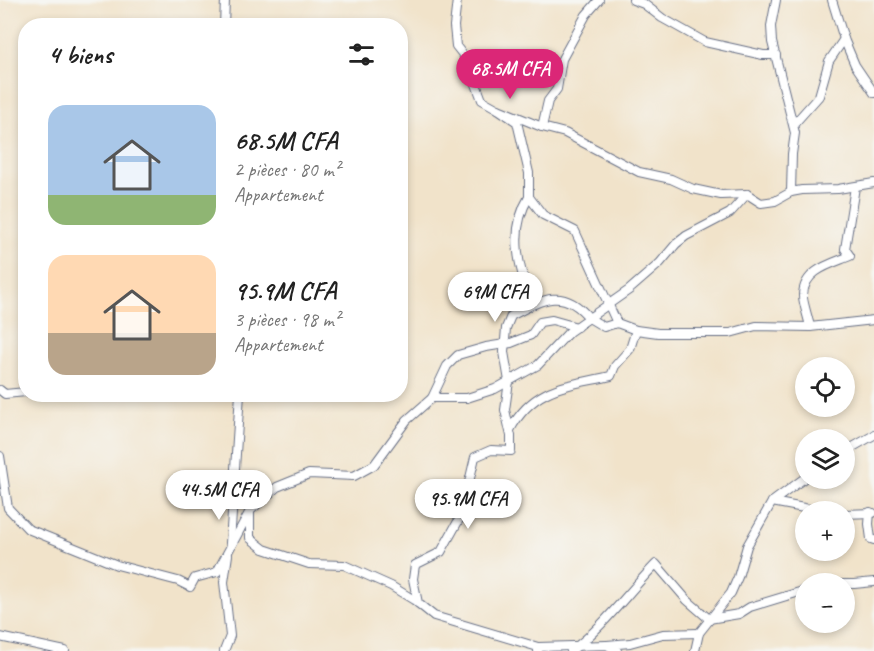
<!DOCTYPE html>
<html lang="fr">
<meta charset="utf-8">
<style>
:root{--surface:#fff;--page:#f2f2f2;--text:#222;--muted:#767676;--accent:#db2777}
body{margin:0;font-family:Caveat,sans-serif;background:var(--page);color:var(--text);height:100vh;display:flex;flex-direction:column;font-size:22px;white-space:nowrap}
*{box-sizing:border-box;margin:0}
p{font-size:20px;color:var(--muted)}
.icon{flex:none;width:33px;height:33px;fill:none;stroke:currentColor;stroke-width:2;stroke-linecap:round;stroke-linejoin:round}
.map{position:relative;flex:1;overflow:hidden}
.details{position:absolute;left:18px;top:18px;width:390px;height:384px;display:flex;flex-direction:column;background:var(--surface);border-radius:24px;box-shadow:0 3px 9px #0003}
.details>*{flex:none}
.controls{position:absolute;left:795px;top:357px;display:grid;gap:12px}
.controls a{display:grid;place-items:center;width:60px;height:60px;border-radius:50%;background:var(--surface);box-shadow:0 3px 9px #0003;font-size:30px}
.price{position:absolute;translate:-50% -51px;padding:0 14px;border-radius:21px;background:#fff;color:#222;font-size:20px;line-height:39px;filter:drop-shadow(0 2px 3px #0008)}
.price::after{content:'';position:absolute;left:50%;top:36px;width:18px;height:14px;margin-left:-9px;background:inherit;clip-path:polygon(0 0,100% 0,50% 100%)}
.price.on{background:var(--accent);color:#fff}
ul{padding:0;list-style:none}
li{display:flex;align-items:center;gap:18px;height:150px;padding:0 30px}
li span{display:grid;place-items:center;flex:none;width:168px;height:120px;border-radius:18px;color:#555}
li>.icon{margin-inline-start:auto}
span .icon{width:72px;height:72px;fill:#fffc;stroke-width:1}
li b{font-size:26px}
h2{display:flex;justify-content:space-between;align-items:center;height:72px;padding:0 30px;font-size:26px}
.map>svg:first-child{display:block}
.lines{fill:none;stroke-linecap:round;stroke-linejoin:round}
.street-casing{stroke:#666e84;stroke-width:10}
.street{stroke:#fff;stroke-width:8}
</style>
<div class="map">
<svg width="874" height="651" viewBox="0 0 874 651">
<rect width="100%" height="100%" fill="#f6f6f2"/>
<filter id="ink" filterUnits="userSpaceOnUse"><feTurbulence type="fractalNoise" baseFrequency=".0167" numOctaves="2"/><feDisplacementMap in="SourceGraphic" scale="12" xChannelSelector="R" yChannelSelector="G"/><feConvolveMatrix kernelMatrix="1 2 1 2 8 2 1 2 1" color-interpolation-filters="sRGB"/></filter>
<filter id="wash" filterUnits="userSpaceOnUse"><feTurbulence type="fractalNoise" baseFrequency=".008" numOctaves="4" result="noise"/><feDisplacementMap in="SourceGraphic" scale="24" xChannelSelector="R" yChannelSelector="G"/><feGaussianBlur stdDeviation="1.35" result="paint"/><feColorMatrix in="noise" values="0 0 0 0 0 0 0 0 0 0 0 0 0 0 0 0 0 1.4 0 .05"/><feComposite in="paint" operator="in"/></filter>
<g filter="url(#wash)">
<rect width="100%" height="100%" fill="#f1e3ca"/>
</g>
<g filter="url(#ink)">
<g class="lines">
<defs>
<g id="street">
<polyline points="457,0 454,26 456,46 467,60 482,100 498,109"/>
<polyline points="633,0 644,4 662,18 705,42 763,55 776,55"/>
<polyline points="776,0 771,26 772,42 795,133 792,154 791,192 802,190 838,189 874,183"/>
<polyline points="832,0 844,39 855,65 874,93"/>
<polyline points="224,26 225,0"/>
<polyline points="794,124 819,96 829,61 844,39"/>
<polyline points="542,127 548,101 557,89 562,59 586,15 599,0"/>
<path d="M529,197C508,231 519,269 532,304"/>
<polyline points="617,323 575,231 543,215 529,197 529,173 517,122 498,109 542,127 565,133 639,172 671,179 693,189 721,195 747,194 761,203 775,201 791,192"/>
<path d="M810,327C809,320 802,300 803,295C804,270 831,264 850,256L845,249L855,187"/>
<polyline points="0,390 5,394 26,392"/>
<polyline points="432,398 447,366 458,355 486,347 511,343 531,335 540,322 552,320 577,327"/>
<path d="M510,430C534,386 567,386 611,376L615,366L630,349L636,330"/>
<polyline points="844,452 874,435"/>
<polyline points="0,456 8,508 28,529 117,565 178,581 190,587 195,578 217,572 250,511 277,487 309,474 354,476 374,465 407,420 432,398 467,398 495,389 538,365 569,332 589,318 604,327 617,323 636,330 658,333 730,333 756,326 810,327 874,320"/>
<polyline points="772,502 825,512"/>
<polyline points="250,511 250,538 264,549 309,564 344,565 391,586 414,600 434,616 538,647 538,651"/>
<polyline points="870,512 869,524 871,539 874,540"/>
<polyline points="844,514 873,513"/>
<polyline points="230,543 240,394"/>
<polyline points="825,584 854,584 874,582"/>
<path d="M418,603L413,579L415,565L441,552L461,516L475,457L491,450L511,451V436L505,410L509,381L504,352L506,328L511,316C541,300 563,286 589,318L629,290L660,263L676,244L686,236L730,213L747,194"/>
<polyline points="0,637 65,651"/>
<polyline points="607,645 630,643 663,634 699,633"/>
<polyline points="538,647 607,645 617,651"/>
<polyline points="224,651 230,636 224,582 228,555"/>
<path d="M571,651C604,627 628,592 656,564L687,600L709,619L739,614L750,607L806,590"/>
<polyline points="695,651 699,633 731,593 738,577 747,546 772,502 806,477"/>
</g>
</defs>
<use href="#street" class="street-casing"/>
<use href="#street" class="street"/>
</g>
</g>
</svg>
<div class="controls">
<a><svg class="icon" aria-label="locate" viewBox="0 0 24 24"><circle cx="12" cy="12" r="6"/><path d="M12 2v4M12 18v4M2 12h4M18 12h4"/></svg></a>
<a><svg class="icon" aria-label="layers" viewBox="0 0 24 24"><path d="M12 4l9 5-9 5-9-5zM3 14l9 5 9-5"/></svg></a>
<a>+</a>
<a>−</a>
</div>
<b class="price on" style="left:510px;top:100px">68.5M CFA</b>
<b class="price" style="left:495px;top:323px">69M CFA</b>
<b class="price" style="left:219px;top:521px">44.5M CFA</b>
<b class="price" style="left:468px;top:530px">95.9M CFA</b>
<section class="details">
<h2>4 biens<svg class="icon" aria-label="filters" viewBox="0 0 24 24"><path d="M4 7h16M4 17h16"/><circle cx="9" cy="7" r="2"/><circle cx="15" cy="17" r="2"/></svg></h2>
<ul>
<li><span style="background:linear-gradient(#a9c7e8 75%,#8fb573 0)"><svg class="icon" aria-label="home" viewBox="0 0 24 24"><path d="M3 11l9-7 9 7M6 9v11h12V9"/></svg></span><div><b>68.5M CFA</b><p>2 pièces · 80 m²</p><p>Appartement</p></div></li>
<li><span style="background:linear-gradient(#ffd9b3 65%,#b9a48a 0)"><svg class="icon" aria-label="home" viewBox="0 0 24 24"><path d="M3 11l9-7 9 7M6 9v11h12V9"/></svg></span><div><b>95.9M CFA</b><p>3 pièces · 98 m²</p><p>Appartement</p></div></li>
</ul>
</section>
</div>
